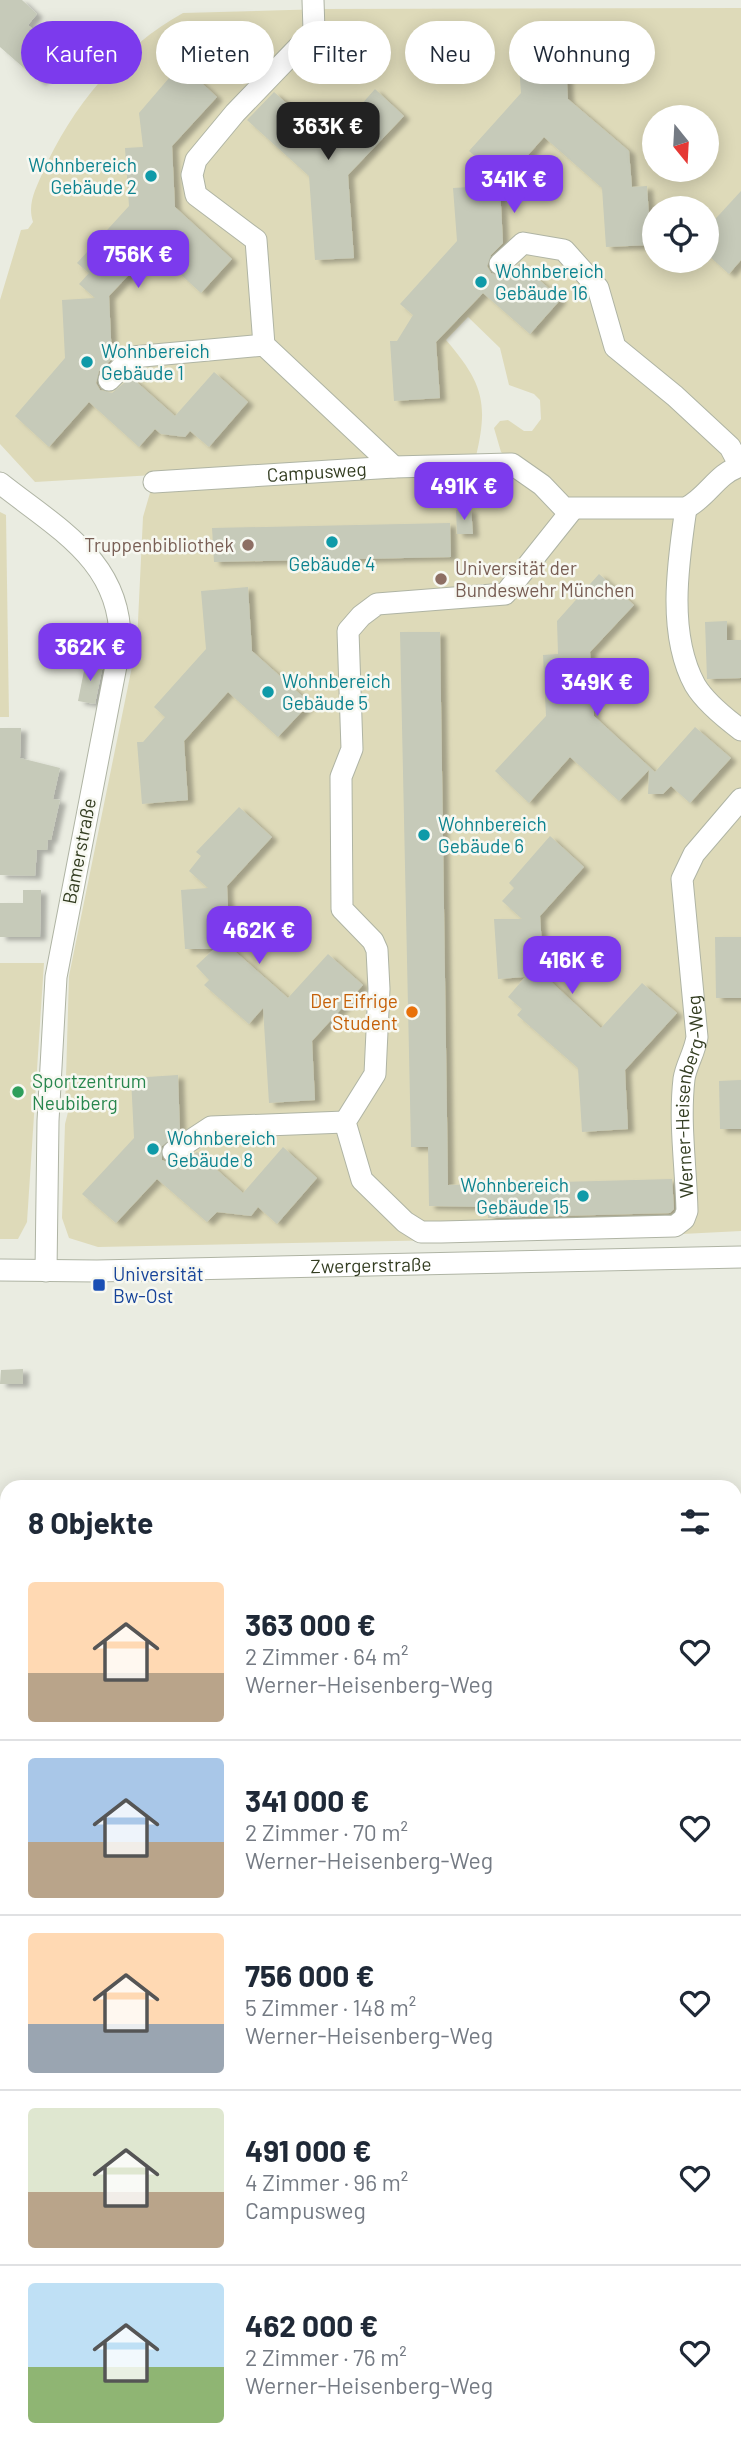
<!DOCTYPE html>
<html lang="de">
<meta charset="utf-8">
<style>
:root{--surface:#fff;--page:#f2f2f3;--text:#1f2937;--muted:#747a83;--line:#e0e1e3;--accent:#7c3aed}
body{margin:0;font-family:Barlow,sans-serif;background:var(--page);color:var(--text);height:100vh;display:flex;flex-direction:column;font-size:26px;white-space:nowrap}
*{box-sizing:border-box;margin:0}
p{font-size:23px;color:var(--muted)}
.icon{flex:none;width:38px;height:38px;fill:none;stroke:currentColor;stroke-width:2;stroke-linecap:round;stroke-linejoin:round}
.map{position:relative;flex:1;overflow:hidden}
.side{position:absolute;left:0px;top:1480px;width:742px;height:975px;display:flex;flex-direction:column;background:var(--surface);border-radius:21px 21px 0 0;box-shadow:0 4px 18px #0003}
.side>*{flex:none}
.hud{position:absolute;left:21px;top:21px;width:700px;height:63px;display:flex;gap:14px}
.needle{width:46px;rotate:162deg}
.controls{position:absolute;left:642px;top:105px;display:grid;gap:14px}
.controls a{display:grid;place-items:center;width:77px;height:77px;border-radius:50%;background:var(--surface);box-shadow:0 4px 18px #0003;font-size:35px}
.price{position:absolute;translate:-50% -60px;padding:0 16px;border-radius:14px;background:var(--accent);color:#fff;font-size:23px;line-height:46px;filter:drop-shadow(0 2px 4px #0008)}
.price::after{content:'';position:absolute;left:50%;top:42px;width:21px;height:16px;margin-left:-10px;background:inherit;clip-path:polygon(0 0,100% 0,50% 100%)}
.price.selected{background:#222;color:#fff}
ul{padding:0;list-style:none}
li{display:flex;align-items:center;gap:21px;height:175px;padding:0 28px}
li+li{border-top:2px solid var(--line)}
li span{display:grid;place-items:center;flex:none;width:196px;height:140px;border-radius:7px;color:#555}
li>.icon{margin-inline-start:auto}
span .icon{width:84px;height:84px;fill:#fffc;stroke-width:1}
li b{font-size:30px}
h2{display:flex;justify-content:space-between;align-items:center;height:84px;padding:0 28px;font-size:30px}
.tag{padding:0 24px;border-radius:32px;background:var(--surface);box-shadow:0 4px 18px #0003;font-size:24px;line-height:63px}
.tag.selected{background:var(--accent);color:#fff}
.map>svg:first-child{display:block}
.green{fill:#dedab9;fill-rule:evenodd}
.building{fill:#c6cab9;filter:url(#shadow)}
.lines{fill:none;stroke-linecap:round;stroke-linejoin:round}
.minor-casing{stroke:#afb4a4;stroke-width:23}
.major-casing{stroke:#c6c9c1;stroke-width:23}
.minor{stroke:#fff;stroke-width:21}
.major{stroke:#8ba364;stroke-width:21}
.rail-casing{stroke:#6e795b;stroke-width:8}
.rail{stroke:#f7f8f1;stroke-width:5;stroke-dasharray:16;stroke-linecap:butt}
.culture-dot{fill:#0f9aa8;stroke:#f7f8f1;stroke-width:2.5}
.education-dot{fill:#8d6e63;stroke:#f7f8f1;stroke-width:2.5}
.food-dot{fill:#e8710a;stroke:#f7f8f1;stroke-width:2.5}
.leisure-dot{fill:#2e9e5b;stroke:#f7f8f1;stroke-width:2.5}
.transit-dot{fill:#1a4fb4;stroke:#f7f8f1;stroke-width:2.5}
.labels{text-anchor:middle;stroke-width:5;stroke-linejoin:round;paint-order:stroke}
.culture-label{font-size:19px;fill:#0d838f;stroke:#f7f8f1;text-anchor:start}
.street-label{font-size:19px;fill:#333d21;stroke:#f7f8f1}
.education-label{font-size:19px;fill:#785e54;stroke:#f7f8f1;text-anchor:end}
.food-label{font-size:19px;fill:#c56008;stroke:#f7f8f1;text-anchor:end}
.leisure-label{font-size:19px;fill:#27864d;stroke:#f7f8f1;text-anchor:start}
.transit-label{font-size:19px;fill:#164399;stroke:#f7f8f1;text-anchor:start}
</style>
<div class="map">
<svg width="741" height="2454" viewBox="0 0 741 2454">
<defs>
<filter id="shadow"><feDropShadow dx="6" dy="3.5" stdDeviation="2" flood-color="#0004"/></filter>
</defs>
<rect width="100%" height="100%" fill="#eaece1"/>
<g class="green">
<path d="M741,8V461L688,499L571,505L508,459L501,452L494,428L500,421L508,420L524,431H532L541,419L540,400L534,394L509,385L500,348L468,317L446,340C482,382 489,402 476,456L35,482L0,444V300L21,230L28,229L33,222C27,204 36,188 43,172C71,108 121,47 183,13L325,9ZM654,117H707V170H654ZM654,208H707V261H654Z"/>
<polygon points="503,470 523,479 550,505 660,513 741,476 741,1231 643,1236 98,1247 69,1238 62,1218 65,1124 68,1112 65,1111 69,976 137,642 143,517 152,486"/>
<polygon points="0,512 6,515 9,717 0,717"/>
<polygon points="0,963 44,963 27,1222 18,1239 0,1239"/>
</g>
<g class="building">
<polygon points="0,0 22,0 37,14 28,25 63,56 40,82 0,47"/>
<polygon points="564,32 568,99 629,151 632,187 647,186 651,245 606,247 602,188 544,137 500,187 503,243 491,255 487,266 491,273 502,277 520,263 561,299 530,334 483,293 436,342 440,398 394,401 390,341 397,341 413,315 400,304 457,241 453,188 487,186 471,173 482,162 469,151 521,93 517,35"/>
<polygon points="181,64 217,97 172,146 175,207 232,259 201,293 153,249 109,296 112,359 99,371 96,383 100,390 112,393 131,377 175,416 214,372 248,402 209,447 190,431 185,437 161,434 155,429 139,447 89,402 49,447 15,416 65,358 62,300 95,298 79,284 89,273 77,263 129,206 125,148 143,147 139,113"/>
<polygon points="375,89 404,116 348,175 354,258 315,260 309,176 247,120 274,92 329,141"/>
<polygon points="741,191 741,260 729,274 707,254 707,228"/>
<polygon points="471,509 473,534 457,534 456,510"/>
<polygon points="450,523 451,557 214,562 212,528"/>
<polygon points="599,574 634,605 590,652 594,716 655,772 695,727 731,758 690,803 671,786 663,794 648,794 649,770 619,801 570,757 529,803 495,771 546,716 543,655 558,654 557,621"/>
<polygon points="248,587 252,651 310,703 278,737 228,692 184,741 188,800 142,804 137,742 143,742 165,717 154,707 206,649 201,591"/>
<polygon points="727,621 727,640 741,640 741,678 707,679 705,622"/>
<polygon points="400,632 440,632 448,1185 672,1179 674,1209 670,1213 488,1218 488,1207 429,1206 428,1147 411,1147"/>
<polygon points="86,661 103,665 95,704 78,701"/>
<polygon points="0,728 21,728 20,758 60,768 53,799 60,800 51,840 48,840 47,850 37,850 35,876 0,875"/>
<polygon points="239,807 272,837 227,886 230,947 288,998 328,954 363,985 312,1041 315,1100 269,1103 263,1008 249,1024 204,985 209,980 196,966 214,949 185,949 181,890 208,888 189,871 201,856 196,852"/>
<polygon points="550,836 584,867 540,916 544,975 601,1028 642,983 677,1013 625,1070 628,1129 582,1132 578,1068 517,1015 522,1009 508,997 525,977 498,979 494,919 522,919 502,901 514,888 509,883"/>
<polygon points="23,890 41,890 40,937 0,937 0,903 23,903"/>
<polygon points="715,937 741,937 741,998 716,998"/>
<polygon points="178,1075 180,1132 162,1146 162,1160 174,1165 197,1152 243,1193 283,1147 317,1178 277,1224 258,1207 251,1216 217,1212 207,1222 157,1179 116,1223 82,1194 134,1138 131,1078"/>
<polygon points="741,1080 741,1129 720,1129 719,1081"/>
<polygon points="23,1369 23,1384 0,1384 1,1370"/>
</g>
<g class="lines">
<defs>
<g id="minor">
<polyline points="313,0 314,31 235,113 196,160 192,175 196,195 256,240 264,345 394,467"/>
<polyline points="500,264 523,243 564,250 598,288 615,347 675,396 730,447 740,466"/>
<polyline points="109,380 132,357 264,345"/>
<path id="s1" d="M154,482L394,467L512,464L542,485L564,508H686C708,497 717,473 741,466"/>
<path d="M0,483C58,529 123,562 120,645L56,977L48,1121L46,1271"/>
<path d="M686,508C678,563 667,634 695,685C705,702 725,718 741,730"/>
<path id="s2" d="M572,510L505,594L377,604L361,616L348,631L352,749L341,777L342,909L373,941L377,950L379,989L375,1074L345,1122L362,1180L405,1222L421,1232H441L675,1226L684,1219L687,1211C686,1167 679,1123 684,1079C686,1065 695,1052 697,1037L682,879L694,854L741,799"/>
<polyline points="173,1152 211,1127 345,1122"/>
<path id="s3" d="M0,1270L97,1271L741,1257"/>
<polyline points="735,2427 741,2422"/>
<polyline points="710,2454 715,2448"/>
</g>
<g id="major">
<polyline points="0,2006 7,2011"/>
<polyline points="637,2448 645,2454"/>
</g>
</defs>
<use href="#minor" class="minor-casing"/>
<use href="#major" class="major-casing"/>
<use href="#minor" class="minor"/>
<use href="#major" class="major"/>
<defs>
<g id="rail">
<polyline points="0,2427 7,2431"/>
<polyline points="32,2448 40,2454"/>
</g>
</defs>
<use href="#rail" class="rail-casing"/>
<use href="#rail" class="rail"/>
</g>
<g class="culture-dot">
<circle cx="151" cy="176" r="7"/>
<circle cx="481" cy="282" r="7"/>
<circle cx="87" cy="362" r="7"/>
<circle cx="332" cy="542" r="7"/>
<circle cx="268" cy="692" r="7"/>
<circle cx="424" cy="835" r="7"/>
<circle cx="153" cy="1149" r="7"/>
<circle cx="583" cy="1196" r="7"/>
</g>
<g class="education-dot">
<circle cx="248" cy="545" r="7"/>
<circle cx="441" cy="579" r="7"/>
</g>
<circle class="food-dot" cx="412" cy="1012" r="7"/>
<circle class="leisure-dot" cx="18" cy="1092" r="7"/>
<rect class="transit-dot" x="92" y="1278" width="14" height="14" rx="3.5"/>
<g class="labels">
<g class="culture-label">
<text x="137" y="172" text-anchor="end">Wohnbereich<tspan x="137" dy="22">Gebäude 2</tspan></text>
<text x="495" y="278">Wohnbereich<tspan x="495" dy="22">Gebäude 16</tspan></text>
<text x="101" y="358">Wohnbereich<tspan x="101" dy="22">Gebäude 1</tspan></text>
<text x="332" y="571" text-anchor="middle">Gebäude 4</text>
<text x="282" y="688">Wohnbereich<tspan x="282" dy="22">Gebäude 5</tspan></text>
<text x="438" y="831">Wohnbereich<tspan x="438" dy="22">Gebäude 6</tspan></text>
<text x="167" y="1145">Wohnbereich<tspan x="167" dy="22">Gebäude 8</tspan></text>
<text x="569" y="1192" text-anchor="end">Wohnbereich<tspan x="569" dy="22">Gebäude 15</tspan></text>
</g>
<g class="street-label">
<text dy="7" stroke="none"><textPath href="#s1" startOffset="163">Campusweg</textPath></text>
<text transform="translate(79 851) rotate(-79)" y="7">Bamerstraße</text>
<text dy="7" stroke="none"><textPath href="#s2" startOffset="1320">Werner-Heisenberg-Weg</textPath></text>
<text dy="7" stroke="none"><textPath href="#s3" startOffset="371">Zwergerstraße</textPath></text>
</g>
<g class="education-label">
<text x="234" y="552">Truppenbibliothek</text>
<text x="455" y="575" text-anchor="start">Universität der<tspan x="455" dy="22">Bundeswehr München</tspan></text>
</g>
<g class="food-label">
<text x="398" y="1008">Der Eifrige<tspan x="398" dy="22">Student</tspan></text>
</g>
<g class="leisure-label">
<text x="32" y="1088">Sportzentrum<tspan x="32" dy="22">Neubiberg</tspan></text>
</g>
<g class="transit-label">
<text x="113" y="1281">Universität<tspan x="113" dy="22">Bw-Ost</tspan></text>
</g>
</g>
</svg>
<div class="controls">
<a><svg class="needle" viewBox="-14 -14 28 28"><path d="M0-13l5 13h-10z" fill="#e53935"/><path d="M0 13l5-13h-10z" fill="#747a83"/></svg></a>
<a><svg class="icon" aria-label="locate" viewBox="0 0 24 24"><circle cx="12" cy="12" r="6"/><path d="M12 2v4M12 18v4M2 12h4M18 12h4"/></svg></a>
</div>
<b class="price selected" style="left:328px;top:162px">363K €</b>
<b class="price" style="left:514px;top:215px">341K €</b>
<b class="price" style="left:138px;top:290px">756K €</b>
<b class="price" style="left:464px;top:522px">491K €</b>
<b class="price" style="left:90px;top:683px">362K €</b>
<b class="price" style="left:597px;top:718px">349K €</b>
<b class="price" style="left:259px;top:966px">462K €</b>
<b class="price" style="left:572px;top:996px">416K €</b>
<div class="hud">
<a class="tag selected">Kaufen</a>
<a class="tag">Mieten</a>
<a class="tag">Filter</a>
<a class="tag">Neu</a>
<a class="tag">Wohnung</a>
</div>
<section class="side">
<h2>8 Objekte<svg class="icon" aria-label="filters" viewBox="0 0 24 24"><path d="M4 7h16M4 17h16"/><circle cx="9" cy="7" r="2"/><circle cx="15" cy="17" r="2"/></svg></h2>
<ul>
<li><span style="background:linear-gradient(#ffd9b3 65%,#b9a48a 0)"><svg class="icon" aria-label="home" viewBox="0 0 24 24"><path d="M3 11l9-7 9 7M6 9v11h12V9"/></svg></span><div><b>363 000 €</b><p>2 Zimmer · 64 m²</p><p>Werner-Heisenberg-Weg</p></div><svg class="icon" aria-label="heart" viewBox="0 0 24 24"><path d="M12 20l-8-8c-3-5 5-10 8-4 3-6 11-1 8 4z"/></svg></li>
<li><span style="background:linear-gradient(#a9c7e8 60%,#b9a48a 0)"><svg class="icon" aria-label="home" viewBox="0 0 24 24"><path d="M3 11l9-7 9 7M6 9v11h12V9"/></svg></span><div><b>341 000 €</b><p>2 Zimmer · 70 m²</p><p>Werner-Heisenberg-Weg</p></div><svg class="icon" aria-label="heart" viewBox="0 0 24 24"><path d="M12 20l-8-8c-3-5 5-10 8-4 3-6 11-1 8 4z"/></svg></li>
<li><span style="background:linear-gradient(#ffd9b3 65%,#9aa5b1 0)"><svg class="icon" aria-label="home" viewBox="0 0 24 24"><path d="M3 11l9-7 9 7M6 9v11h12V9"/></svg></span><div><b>756 000 €</b><p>5 Zimmer · 148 m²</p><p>Werner-Heisenberg-Weg</p></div><svg class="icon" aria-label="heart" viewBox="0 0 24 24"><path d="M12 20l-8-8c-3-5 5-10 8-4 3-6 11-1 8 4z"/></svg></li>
<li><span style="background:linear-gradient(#dfe7d0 60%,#b9a48a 0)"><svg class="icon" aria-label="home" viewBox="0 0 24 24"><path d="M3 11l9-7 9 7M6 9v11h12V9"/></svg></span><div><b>491 000 €</b><p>4 Zimmer · 96 m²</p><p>Campusweg</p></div><svg class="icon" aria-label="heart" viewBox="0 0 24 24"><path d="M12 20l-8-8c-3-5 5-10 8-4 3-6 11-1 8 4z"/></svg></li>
<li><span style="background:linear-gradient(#bfe0f5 60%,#8fb573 0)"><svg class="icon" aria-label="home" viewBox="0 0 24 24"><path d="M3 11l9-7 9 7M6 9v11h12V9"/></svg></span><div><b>462 000 €</b><p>2 Zimmer · 76 m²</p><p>Werner-Heisenberg-Weg</p></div><svg class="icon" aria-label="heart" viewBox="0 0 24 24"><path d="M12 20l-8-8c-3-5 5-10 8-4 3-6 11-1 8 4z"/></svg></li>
</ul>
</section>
</div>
